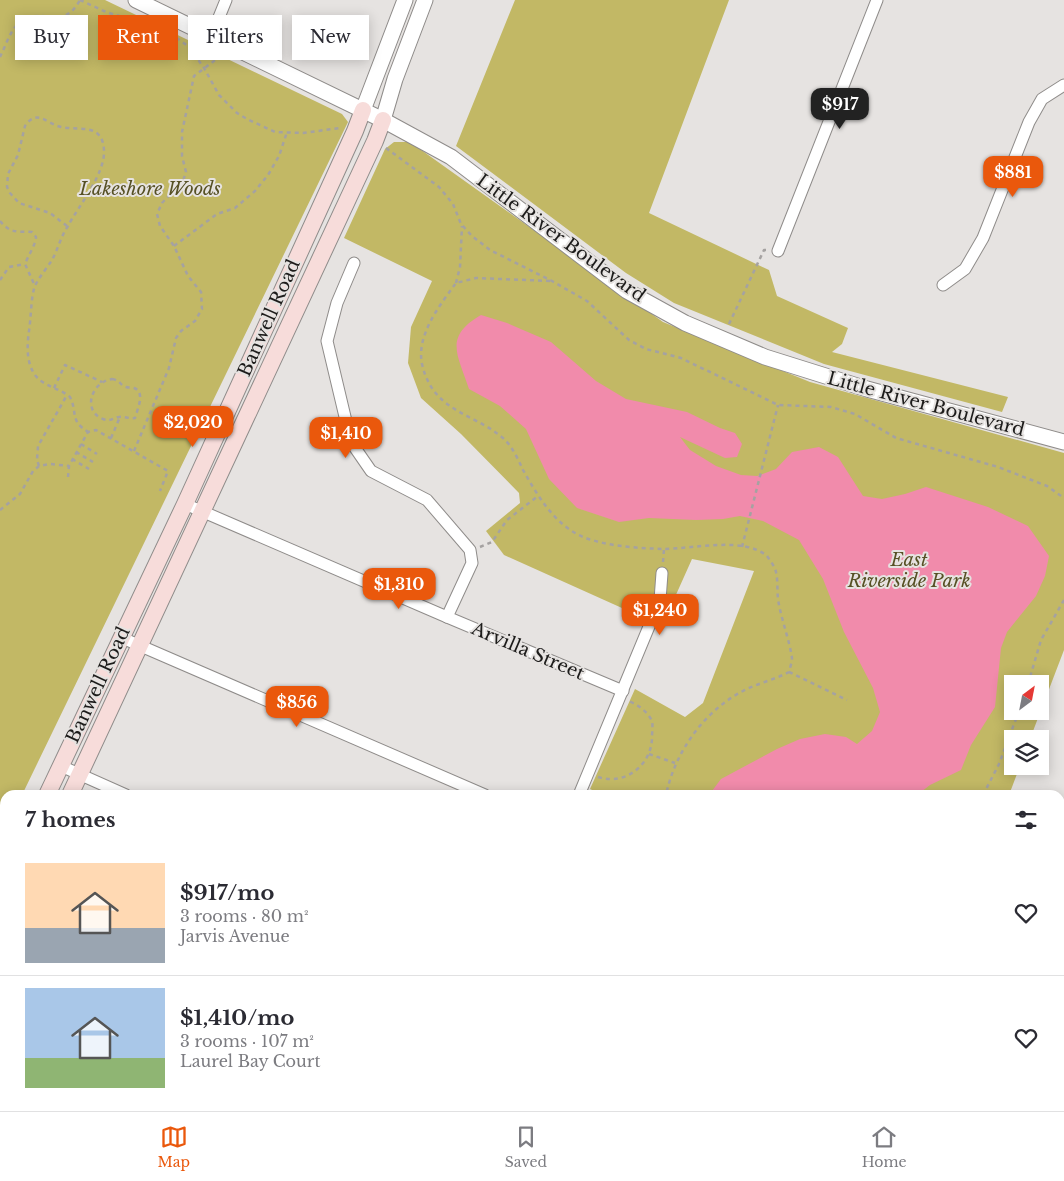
<!DOCTYPE html>
<meta charset="utf-8">
<style>
:root{--surface:#fff;--page:#f7f7f7;--text:#2b2b33;--muted:#7c7c81;--line:#e1e1e2;--accent:#ea580c}
body{margin:0;font-family:"Libre Baskerville",serif;background:var(--page);color:var(--text);height:100vh;display:flex;flex-direction:column;font-size:19px;white-space:nowrap}
*{box-sizing:border-box;margin:0}
p{font-size:16px;color:var(--muted)}
.icon{flex:none;width:28px;height:28px;fill:none;stroke:currentColor;stroke-width:2;stroke-linecap:round;stroke-linejoin:round}
.map{position:relative;flex:1;overflow:hidden}
.sheet{position:absolute;left:0px;top:790px;width:1065px;height:321px;display:flex;flex-direction:column;background:var(--surface);border-radius:15px 15px 0 0;box-shadow:0 2px 12px #0003}
.sheet>*{flex:none}
.banner{position:absolute;left:15px;top:15px;width:500px;height:45px;display:flex;gap:10px}
.needle{width:32px;rotate:32deg}
.buttons{position:absolute;left:1004px;top:675px;display:grid;gap:10px}
.buttons a{display:grid;place-items:center;width:45px;height:45px;border-radius:0px;background:var(--surface);box-shadow:0 2px 12px #0003;font-size:25px}
.price{position:absolute;translate:-50% -42px;padding:0 11px;border-radius:10px;background:var(--accent);color:#fff;font-size:16px;line-height:32px;filter:drop-shadow(0 1px 2px #0008)}
.price::after{content:'';position:absolute;left:50%;top:30px;width:15px;height:11px;margin-left:-8px;background:inherit;clip-path:polygon(0 0,100% 0,50% 100%)}
.price.active{background:#222;color:#fff}
ul{padding:0;list-style:none}
li{display:flex;align-items:center;gap:15px;height:125px;padding:0 25px}
li+li{border-top:1px solid var(--line)}
li span{display:grid;place-items:center;flex:none;width:140px;height:100px;border-radius:0px;color:#555}
li>.icon{margin-inline-start:auto}
span .icon{width:60px;height:60px;fill:#fffc;stroke-width:1}
li b{font-size:21px}
h2{display:flex;justify-content:space-between;align-items:center;height:60px;padding:0 25px;font-size:21px}
.chip{padding:0 18px;border-radius:0px;background:var(--surface);box-shadow:0 2px 12px #0003;font-size:18px;line-height:45px}
.chip.active{background:var(--accent);color:#fff}
.menu{display:flex;justify-content:space-around;align-items:center;height:70px;border-top:1px solid var(--line);background:var(--surface);font-size:14px;color:var(--muted)}
.menu a{display:grid;justify-items:center;gap:2px}
.menu .active{color:var(--accent)}
.map>svg:first-child{display:block}
.green{fill:#c2b865;fill-rule:evenodd}
.water{fill:#f18bab}
.lines{fill:none;stroke-linecap:round;stroke-linejoin:round}
.minor-casing{stroke:#8f8c8a;stroke-width:13}
.tertiary-casing{stroke:#8f8c8a;stroke-width:17}
.secondary-casing{stroke:#8f8c8a;stroke-width:18}
.path{stroke:#a5a2a1;stroke-width:2.5;stroke-dasharray:4 4;stroke-linecap:butt}
.minor{stroke:#fff;stroke-width:11}
.tertiary{stroke:#fff;stroke-width:15}
.secondary{stroke:#f7dcda;stroke-width:16}
.labels{text-anchor:middle;stroke-width:4;stroke-linejoin:round;paint-order:stroke}
.park-label{font-size:18px;font-style:italic;fill:#565024;stroke:#e6e3e1}
.street-label{font-size:18px;fill:#1d1c1b;stroke:#e6e3e1}
</style>
<div class="map">
<svg width="1064" height="1111" viewBox="0 0 1064 1111">
<rect width="100%" height="100%" fill="#e6e3e1"/>
<g class="green">
<polygon points="0,0 105,0 342,114 348,122 22,795 5,795 5,831 0,841"/>
<polygon points="515,0 729,0 649,213 769,270 777,296 848,328 842,344 832,352 1008,397 1002,412 824,364 674,303 626,273 456,146"/>
<path d="M394,142H410L663,322L810,382L1064,453V650L1030,739H1012V766H1020L1009,795H603L590,789L635,689L685,717L703,703L754,571L692,559L662,626L504,555L486,531L520,503L519,493L461,434L421,398L408,363L411,327L432,281L344,238L385,149ZM1012,684H1040V711H1012Z"/>
<polygon points="467,1106 885,1106 883,1111 465,1111"/>
</g>
<path class="water" d="M481,315L507,323L551,342L596,381L626,399L687,412L720,428L735,433L742,444L737,457L725,458L680,437L690,450L716,466L741,475L757,476L776,469L792,452L819,447L838,457L863,496L882,499L905,494L926,487L988,507L1028,526L1049,556L1045,576L1036,596L1007,632L1001,648L995,707L971,745L961,770L930,785L917,795H709L721,779L777,749L800,739L825,734L846,737L857,744L872,731L880,712L873,688L844,632L823,579L799,540L763,521L740,516L723,519L696,520L649,518L619,522L577,508L549,479L526,429L500,406L469,389C458,355 443,337 481,315Z"/>
<g class="lines">
<defs>
<g id="minor">
<polyline points="211,37 226,0"/>
<polyline points="778,251 877,0"/>
<polyline points="354,263 337,303 327,341 351,442 371,471 427,500 470,550 472,563 447,617"/>
<polyline points="943,285 965,269 983,238 1029,122 1042,99 1064,85"/>
<polyline points="185,504 447,617 623,691"/>
<polyline points="120,637 485,795"/>
<polyline points="61,766 126,795"/>
<polyline points="579,795 660,600 662,573"/>
<polyline points="1060,871 1064,861"/>
<polyline points="1060,993 1064,995"/>
<polyline points="38,1111 39,1106"/>
<polyline points="141,1111 143,1106"/>
<polyline points="295,1111 296,1106"/>
<polyline points="454,1111 456,1106"/>
<polyline points="965,1111 967,1106"/>
</g>
<g id="tertiary">
<polyline points="136,0 383,120 451,157 627,291 685,323 765,357 867,389 1064,442"/>
<polyline points="363,110 405,0"/>
<polyline points="383,120 395,79 425,0"/>
</g>
<g id="secondary">
<polyline points="47,795 185,504 355,131 363,110"/>
<polyline points="70,795 375,141 383,120"/>
<polyline points="0,892 5,882"/>
<polyline points="0,941 5,930"/>
</g>
</defs>
<use href="#minor" class="minor-casing"/>
<use href="#tertiary" class="tertiary-casing"/>
<use href="#secondary" class="secondary-casing"/>
<g class="path">
<polyline points="80,0 106,12 150,25 173,35 189,47 204,68 219,95 237,113 247,119 275,132 303,133 340,128"/>
<path d="M0,57C5,47 9,34 16,26C40,1 61,35 80,0"/>
<polyline points="386,148 439,187 453,204 461,224 472,236 490,250 552,281 587,301 629,340 646,349 681,358 778,405 831,407 855,414 896,438 998,467 1047,486 1064,498"/>
<path d="M0,221C11,234 16,231 32,232L36,237C36,244 28,256 25,264L35,286"/>
<path d="M67,226L50,213L19,203L10,193L7,187L8,174L18,155L25,126C37,108 47,124 61,127C79,131 103,122 104,151C105,174 78,207 68,226C61,236 58,249 52,260C47,268 39,277 35,286C31,295 31,319 29,331C27,345 26,362 35,375C44,387 60,388 70,397C78,413 69,420 88,432"/>
<polyline points="174,246 217,214 235,208 255,191 268,175 279,156 287,132"/>
<polyline points="0,280 9,267 25,264"/>
<path d="M550,281L476,278L456,283C440,305 416,335 422,364C433,412 472,412 503,438C512,446 518,459 523,470C539,498 558,531 592,540C615,547 640,548 663,549C692,549 744,536 767,556C770,560 775,567 776,572C778,581 777,590 778,599C781,619 789,638 792,658C792,662 790,668 789,672C774,680 758,683 743,691C704,711 675,752 666,795"/>
<polyline points="456,283 460,267 462,226"/>
<polyline points="729,324 764,250 766,250"/>
<path d="M112,379C120,380 120,385 126,387C129,388 132,387 134,388C146,392 137,410 135,418C129,419 124,416 119,417C113,418 110,422 103,419C82,411 91,382 112,379Z"/>
<polyline points="54,388 65,365 102,382"/>
<polyline points="111,438 120,417"/>
<polyline points="81,444 97,454"/>
<polyline points="134,451 169,368 176,338 181,331 195,321 202,309 201,292 188,276 174,246 160,226 157,214 162,203 183,181 186,172 182,156 182,132 194,76 222,55"/>
<polyline points="76,452 93,462"/>
<polyline points="72,459 89,469"/>
<polyline points="39,466 37,460 38,446 67,395"/>
<polyline points="68,477 69,466 88,432 96,430 168,471 160,491"/>
<polyline points="0,510 20,494 33,471 39,466 50,464 69,466"/>
<polyline points="480,547 492,542 507,520 538,496"/>
<polyline points="742,547 778,405"/>
<polyline points="663,562 664,549"/>
<polyline points="789,672 847,700"/>
<polyline points="1028,684 1041,640 1064,600"/>
<polyline points="649,754 675,763"/>
<path d="M598,777C625,786 652,765 652,737C652,733 653,725 652,721C647,711 638,705 629,701"/>
<polyline points="983,795 999,764 1019,711"/>
<polyline points="1060,834 1064,836"/>
<polyline points="0,865 5,855"/>
<polyline points="810,1106 813,1111"/>
<polyline points="473,1111 475,1106"/>
<polyline points="834,1111 836,1106"/>
</g>
<use href="#minor" class="minor"/>
<use href="#tertiary" class="tertiary"/>
<use href="#secondary" class="secondary"/>
</g>
<g class="labels">
<g class="park-label">
<text x="150" y="195">Lakeshore Woods</text>
<text x="909" y="566">East<tspan x="909" dy="21">Riverside Park</tspan></text>
</g>
<g class="street-label">
<text transform="translate(561 238) rotate(36)" y="6">Little River Boulevard</text>
<text transform="translate(269 318) rotate(-66)" y="6">Banwell Road</text>
<text transform="translate(926 404) rotate(15)" y="6">Little River Boulevard</text>
<text transform="translate(528 651) rotate(23)" y="6">Arvilla Street</text>
<text transform="translate(98 685) rotate(-65)" y="6">Banwell Road</text>
</g>
</g>
</svg>
<div class="buttons">
<a><svg class="needle" viewBox="-14 -14 28 28"><path d="M0-13l5 13h-10z" fill="#e53935"/><path d="M0 13l5-13h-10z" fill="#7c7c81"/></svg></a>
<a><svg class="icon" aria-label="layers" viewBox="0 0 24 24"><path d="M12 4l9 5-9 5-9-5zM3 14l9 5 9-5"/></svg></a>
</div>
<b class="price active" style="left:840px;top:130px">$917</b>
<b class="price" style="left:1013px;top:198px">$881</b>
<b class="price" style="left:193px;top:448px">$2,020</b>
<b class="price" style="left:346px;top:459px">$1,410</b>
<b class="price" style="left:399px;top:610px">$1,310</b>
<b class="price" style="left:660px;top:636px">$1,240</b>
<b class="price" style="left:297px;top:728px">$856</b>
<div class="banner">
<a class="chip">Buy</a>
<a class="chip active">Rent</a>
<a class="chip">Filters</a>
<a class="chip">New</a>
</div>
<section class="sheet">
<h2>7 homes<svg class="icon" aria-label="filters" viewBox="0 0 24 24"><path d="M4 7h16M4 17h16"/><circle cx="9" cy="7" r="2"/><circle cx="15" cy="17" r="2"/></svg></h2>
<ul>
<li><span style="background:linear-gradient(#ffd9b3 65%,#9aa5b1 0)"><svg class="icon" aria-label="home" viewBox="0 0 24 24"><path d="M3 11l9-7 9 7M6 9v11h12V9"/></svg></span><div><b>$917/mo</b><p>3 rooms · 80 m²</p><p>Jarvis Avenue</p></div><svg class="icon" aria-label="heart" viewBox="0 0 24 24"><path d="M12 20l-8-8c-3-5 5-10 8-4 3-6 11-1 8 4z"/></svg></li>
<li><span style="background:linear-gradient(#a9c7e8 70%,#8fb573 0)"><svg class="icon" aria-label="home" viewBox="0 0 24 24"><path d="M3 11l9-7 9 7M6 9v11h12V9"/></svg></span><div><b>$1,410/mo</b><p>3 rooms · 107 m²</p><p>Laurel Bay Court</p></div><svg class="icon" aria-label="heart" viewBox="0 0 24 24"><path d="M12 20l-8-8c-3-5 5-10 8-4 3-6 11-1 8 4z"/></svg></li>
</ul>
</section>
</div>
<nav class="menu">
<a class="active"><svg class="icon" aria-label="map" viewBox="0 0 24 24"><path d="M3 6l6-2 6 2 6-2v14l-6 2-6-2-6 2zM9 4v14M15 6v14"/></svg>Map</a>
<a><svg class="icon" aria-label="saved" viewBox="0 0 24 24"><path d="M7 4h10v16l-5-4-5 4z"/></svg>Saved</a>
<a><svg class="icon" aria-label="home" viewBox="0 0 24 24"><path d="M3 11l9-7 9 7M6 9v11h12V9"/></svg>Home</a>
</nav>
